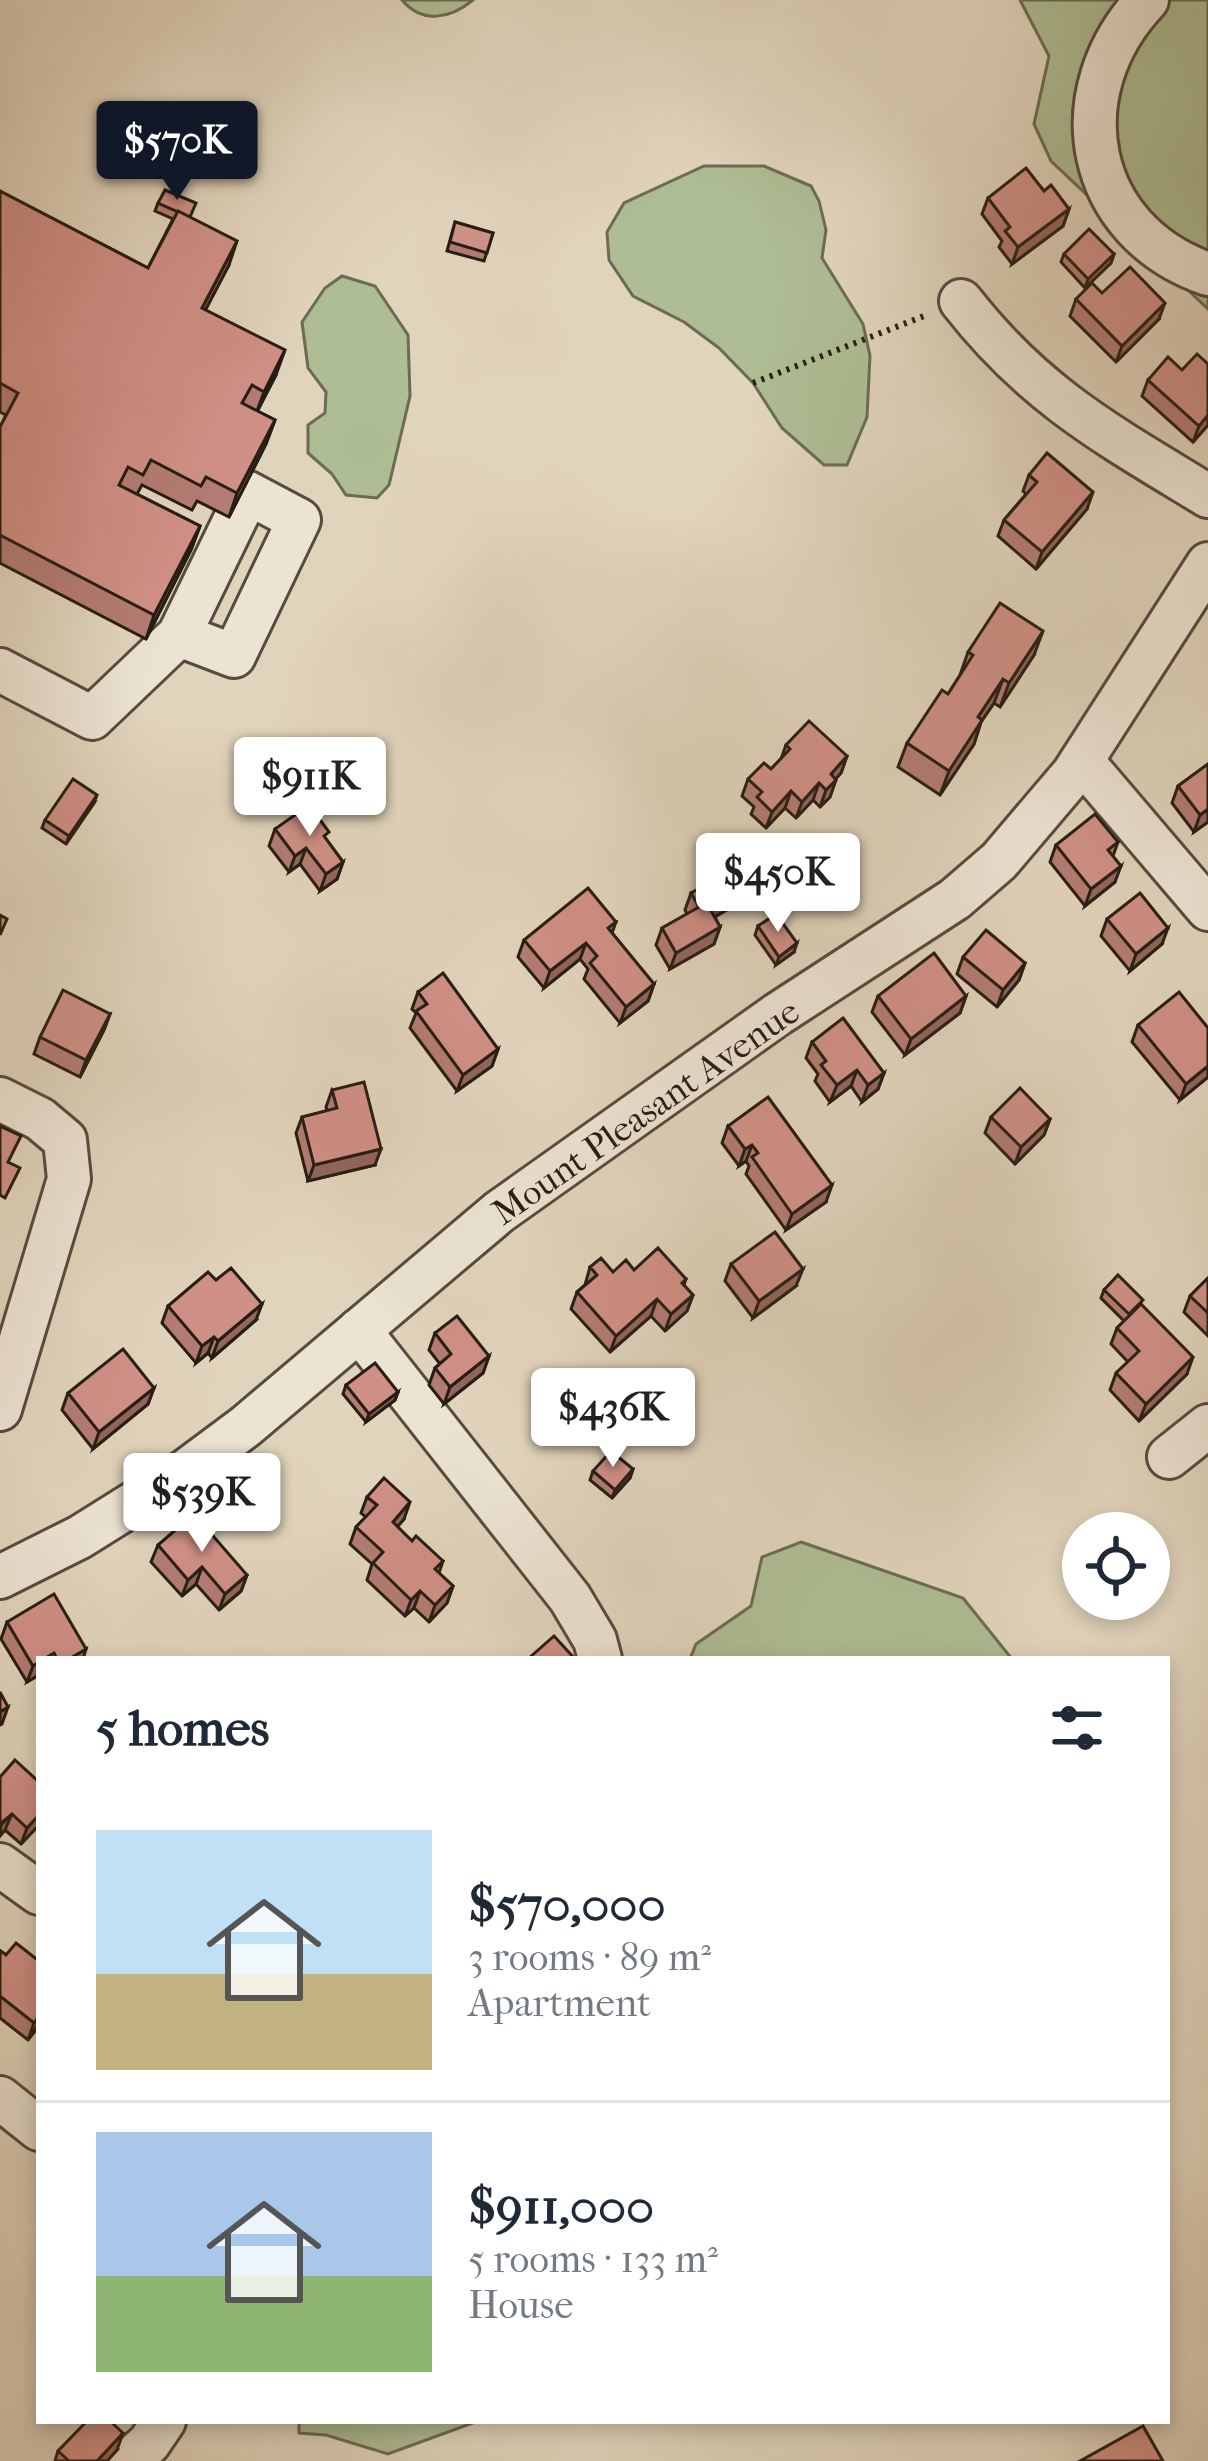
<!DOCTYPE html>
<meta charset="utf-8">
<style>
:root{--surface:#fff;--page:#f6f6f7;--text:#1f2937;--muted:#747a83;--line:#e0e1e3;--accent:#111827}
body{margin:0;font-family:"IM FELL French Canon",serif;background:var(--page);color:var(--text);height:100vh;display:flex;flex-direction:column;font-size:45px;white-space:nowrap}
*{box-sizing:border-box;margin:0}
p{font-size:39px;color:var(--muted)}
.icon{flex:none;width:66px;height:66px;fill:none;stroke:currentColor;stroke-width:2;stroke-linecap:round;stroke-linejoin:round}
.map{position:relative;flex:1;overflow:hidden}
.details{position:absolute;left:36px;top:1656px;width:1134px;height:768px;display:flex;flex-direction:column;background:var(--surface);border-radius:0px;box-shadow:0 6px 18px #0003}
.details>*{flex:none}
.buttons{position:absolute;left:1062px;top:1512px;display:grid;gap:24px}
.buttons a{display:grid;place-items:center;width:108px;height:108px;border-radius:50%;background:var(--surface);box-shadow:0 6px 18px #0003;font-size:60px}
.price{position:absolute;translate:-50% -102px;padding:0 27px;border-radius:12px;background:#fff;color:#222;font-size:39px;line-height:78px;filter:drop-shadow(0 3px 6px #0008)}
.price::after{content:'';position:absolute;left:50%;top:72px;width:36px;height:27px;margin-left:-18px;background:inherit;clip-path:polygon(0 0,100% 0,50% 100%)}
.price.selected{background:var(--accent);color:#fff}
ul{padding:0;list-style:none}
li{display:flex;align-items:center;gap:36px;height:300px;padding:0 60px}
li+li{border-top:3px solid var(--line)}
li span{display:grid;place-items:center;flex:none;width:336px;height:240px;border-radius:0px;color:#555}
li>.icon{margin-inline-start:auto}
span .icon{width:144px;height:144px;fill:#fffc;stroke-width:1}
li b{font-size:51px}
h2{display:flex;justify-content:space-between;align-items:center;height:144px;padding:0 60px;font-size:51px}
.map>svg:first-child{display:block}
.green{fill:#aebd94;stroke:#6a6d54;stroke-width:3}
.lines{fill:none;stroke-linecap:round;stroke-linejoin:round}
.minor-casing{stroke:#564b3f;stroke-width:48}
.path{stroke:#271d15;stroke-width:6;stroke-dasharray:3 6;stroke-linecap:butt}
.minor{stroke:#ece3d3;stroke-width:42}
.wall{fill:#b37c73;stroke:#271d15;stroke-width:3}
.shaded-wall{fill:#92655e;stroke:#271d15;stroke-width:3}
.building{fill:#d09086;stroke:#271d15;stroke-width:3}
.labels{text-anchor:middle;stroke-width:9;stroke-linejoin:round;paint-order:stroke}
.street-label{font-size:36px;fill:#271d15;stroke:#ece3d3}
</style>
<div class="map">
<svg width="1208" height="2461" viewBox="0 0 1208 2461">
<rect width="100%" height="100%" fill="#e1d4bc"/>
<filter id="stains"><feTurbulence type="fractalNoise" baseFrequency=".00167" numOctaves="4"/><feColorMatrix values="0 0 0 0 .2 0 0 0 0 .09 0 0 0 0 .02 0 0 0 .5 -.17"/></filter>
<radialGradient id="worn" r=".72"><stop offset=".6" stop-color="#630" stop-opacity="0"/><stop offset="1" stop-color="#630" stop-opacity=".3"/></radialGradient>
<g class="green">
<path d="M402,0H473C450,19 422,24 402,0Z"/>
<polygon points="1020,0 1208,0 1208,309 1051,161 1034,124 1049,56"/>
<polygon points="704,166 764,166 811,186 819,201 826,230 822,258 863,324 870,356 867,417 847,465 824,465 782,428 753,383 719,348 684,322 633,296 609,260 607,232 624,203"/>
<polygon points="342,276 375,286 408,335 410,396 389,485 377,498 346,495 332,474 308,453 308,425 325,413 326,392 308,368 302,322 325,288"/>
<polygon points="801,1542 963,1598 1012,1659 690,1659 696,1644 751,1606 762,1557"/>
<polygon points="299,2421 478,2421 388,2454 326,2435 299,2433"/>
</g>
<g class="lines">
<defs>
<g id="minor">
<path d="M1147,0C1059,93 1084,231 1208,274"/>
<path d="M961,301C1035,396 1108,435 1208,496"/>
<polyline points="0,670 92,718 179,635 234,656 299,520 248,493 179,635"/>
<polyline points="1082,761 1208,909"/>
<polyline points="0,1099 40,1119 65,1140 69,1179 0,1409"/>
<polyline points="359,1330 570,1598 595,1640 600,1659"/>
<polyline points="1169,1457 1208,1426"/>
<polyline points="0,1577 80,1537 187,1470 246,1426 499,1212 778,1014 955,899 999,861 1073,774 1208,564"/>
<polyline points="0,1865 39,1893"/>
<polyline points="0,2098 39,2129"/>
<polyline points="129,2461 149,2443 164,2421"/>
</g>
</defs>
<use href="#minor" class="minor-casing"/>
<polyline class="path" points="753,383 924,316"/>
<use href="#minor" class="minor"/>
</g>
<g class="wall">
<polygon points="0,191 148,268 173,219 155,211 158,203 190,217 229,265 205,310 276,375 257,411 275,420 266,444 229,517 197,501 192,510 142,485 137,494 200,526 191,550 146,639 0,563 0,427 6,415 0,412"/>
<polygon points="1044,191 1069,209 1063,226 1012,264 999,247 1002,241 982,214 988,198"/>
<polygon points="455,222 493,233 484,261 447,251"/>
<polygon points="1064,254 1114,254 1111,263 1085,288 1061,262"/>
<polygon points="1102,293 1159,319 1116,362 1070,316 1076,299"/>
<polygon points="1148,380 1208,425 1193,442 1142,396"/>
<polygon points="1029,475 1087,509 1036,569 998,536 1004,520 1026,494 1023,491"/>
<polygon points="968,652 1034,655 1000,707 994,703 981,722 974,744 940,795 898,767 907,743 948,694 960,675"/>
<polygon points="786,745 847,756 841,773 835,779 830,797 820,807 813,800 796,818 785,808 766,828 751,814 754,807 742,796 748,779 771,769 781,759"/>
<polygon points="1208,764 1208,822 1194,832 1172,803 1178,786"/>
<polygon points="94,803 66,844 42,828 45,820"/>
<polygon points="275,829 326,839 343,862 337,879 320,891 300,864 289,872 269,846"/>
<polygon points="1118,842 1113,856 1115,882 1085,906 1050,862 1056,845"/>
<polygon points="691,893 730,908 715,917 720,927 714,944 670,969 656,945 662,928 687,914 685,910"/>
<polygon points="1107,919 1162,944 1130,971 1101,936"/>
<polygon points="616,922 612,933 654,984 648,1001 620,1023 584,979 588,969 580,959 544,988 518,957 524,940"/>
<polygon points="758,926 794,952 776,965 755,935"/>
<polygon points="963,957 1025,963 1019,980 997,1007 957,974"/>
<polygon points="418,992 498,1049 492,1066 457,1091 410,1028 416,1013 412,1009"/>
<polygon points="878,996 966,996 960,1013 905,1055 872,1012"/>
<polygon points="110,1014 104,1030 80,1077 34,1054 40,1037"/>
<polygon points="1138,1025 1208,1028 1208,1077 1180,1100 1132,1042"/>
<polygon points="812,1042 884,1073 878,1089 862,1102 851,1086 830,1102 815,1081 818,1074 806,1058"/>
<polygon points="332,1090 375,1165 308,1181 296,1133 302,1117 327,1111 326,1107"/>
<polygon points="991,1117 1050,1119 1044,1135 1015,1164 985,1133"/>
<polygon points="728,1126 826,1202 786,1230 746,1174 749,1166 746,1161 739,1166 722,1143"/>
<polygon points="731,1264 796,1286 753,1318 725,1281"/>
<polygon points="590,1267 613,1272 634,1270 686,1279 684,1285 693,1295 687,1311 665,1331 651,1316 610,1352 571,1309 577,1292 585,1285"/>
<polygon points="1208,1278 1208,1336 1184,1312 1190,1296"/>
<polygon points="1104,1290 1141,1304 1187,1374 1139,1421 1110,1390 1116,1373 1128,1362 1111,1344 1117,1328 1124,1321 1101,1298"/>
<polygon points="168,1306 256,1320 212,1358 208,1353 196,1363 162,1323"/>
<polygon points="435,1333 489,1356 483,1373 444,1404 429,1385 435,1368 440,1364 429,1350"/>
<polygon points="346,1385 398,1392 395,1400 366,1422 343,1394"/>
<polygon points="154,1388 148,1404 93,1449 62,1410 68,1393"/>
<polygon points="633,1469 630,1478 612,1498 590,1480 593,1471"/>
<polygon points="367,1497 404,1519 397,1527 412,1541 443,1561 439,1573 453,1586 447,1603 429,1622 414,1608 405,1616 367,1580 372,1564 350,1544 356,1527 366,1517 361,1513"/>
<polygon points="158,1545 247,1575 241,1591 219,1610 196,1584 182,1596 151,1562"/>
<polygon points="7,1622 83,1659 39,1659 39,1675 27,1682 1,1639"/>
<polygon points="0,1777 39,1825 21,1844 5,1830 0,1836"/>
<polygon points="0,1953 39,1961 39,2026 28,2040 0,2018"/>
<polygon points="117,2450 107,2461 55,2461 58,2451"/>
</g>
<g class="shaded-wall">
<polygon points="1069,209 1063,226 1012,264 1018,247"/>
<polygon points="237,241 229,265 194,332 202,308"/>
<polygon points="1114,254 1111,263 1085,288 1088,279"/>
<polygon points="1165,303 1159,319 1116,362 1122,346"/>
<polygon points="285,350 276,375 255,416 264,392"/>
<polygon points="1208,415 1208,425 1193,442 1199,426"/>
<polygon points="275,420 266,444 229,517 237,493"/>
<polygon points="1093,492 1087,509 1036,569 1042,552"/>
<polygon points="200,526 191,550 146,639 154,615"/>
<polygon points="1043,631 1034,655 1000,707 1009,683"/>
<polygon points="1003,679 994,703 981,722 974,744 940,795 949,771 978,717"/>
<polygon points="847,756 841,773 825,791 831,774"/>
<polygon points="836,780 830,797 820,807 826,790"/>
<polygon points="819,783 813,800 796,818 802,802"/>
<polygon points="791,791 785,808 766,828 772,812"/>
<polygon points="97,795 94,803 66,844 69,836"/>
<polygon points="1208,809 1208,822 1194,832 1200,815"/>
<polygon points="306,848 300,864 289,872 295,856"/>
<polygon points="343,862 337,879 320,891 326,874"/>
<polygon points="1121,866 1115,882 1085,906 1091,889"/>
<polygon points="736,891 730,908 703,923 709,907"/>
<polygon points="720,927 714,944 670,969 676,953"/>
<polygon points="1168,928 1162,944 1130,971 1136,954"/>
<polygon points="586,943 580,959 544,988 550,971"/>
<polygon points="797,943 794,952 776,965 779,957"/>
<polygon points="1025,963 1019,980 997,1007 1003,990"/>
<polygon points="654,984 648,1001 620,1023 626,1007"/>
<polygon points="966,996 960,1013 905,1055 911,1039"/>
<polygon points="110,1014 104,1030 80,1077 86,1060"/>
<polygon points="498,1049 492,1066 457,1091 463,1075"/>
<polygon points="1208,1066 1208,1077 1180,1100 1186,1084"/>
<polygon points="857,1070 851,1086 830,1102 837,1085"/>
<polygon points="884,1073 878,1089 862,1102 868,1085"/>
<polygon points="1050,1119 1044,1135 1015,1164 1021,1147"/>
<polygon points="752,1145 746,1161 739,1166 745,1149"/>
<polygon points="381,1149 375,1165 308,1181 314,1165"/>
<polygon points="832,1185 826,1202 786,1230 792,1214"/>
<polygon points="803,1269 796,1286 753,1318 759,1301"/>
<polygon points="693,1295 687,1311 665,1331 671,1314"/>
<polygon points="657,1299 651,1316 610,1352 616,1336"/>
<polygon points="262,1304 256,1320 212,1358 218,1341"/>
<polygon points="214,1337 208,1353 196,1363 202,1346"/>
<polygon points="489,1356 483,1373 444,1404 450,1387"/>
<polygon points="1193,1357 1187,1374 1139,1421 1146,1404"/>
<polygon points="154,1388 148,1404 93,1449 99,1432"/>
<polygon points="398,1392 395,1400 366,1422 369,1414"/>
<polygon points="633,1469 630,1478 612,1498 615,1490"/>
<polygon points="410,1502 404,1519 387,1539 393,1522"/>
<polygon points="202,1567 196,1584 182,1596 188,1580"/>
<polygon points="247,1575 241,1591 219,1610 225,1594"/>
<polygon points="453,1586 447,1603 429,1622 435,1605"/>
<polygon points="420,1591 414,1608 405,1616 411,1600"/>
<polygon points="86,1649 83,1659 69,1659"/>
<polygon points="39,1662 39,1675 27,1682 33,1666"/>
<polygon points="8,1707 2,1724 0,1725 0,1712"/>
<polygon points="12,1814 5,1830 0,1836 1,1825"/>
<polygon points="39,1815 39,1825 21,1844 27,1828"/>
<polygon points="39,2016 39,2024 28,2040 34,2023"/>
<polygon points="123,2433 117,2450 107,2461 97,2461"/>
</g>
<g class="building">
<polygon points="1026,168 1044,191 1051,185 1069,209 1018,247 1005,231 1010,227 988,198"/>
<polygon points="165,190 196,203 190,217 158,203"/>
<polygon points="0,191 148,268 178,211 237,241 202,308 285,350 264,392 252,385 242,403 275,420 237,493 206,477 201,486 151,460 143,475 128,467 119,485 200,526 154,615 0,535 0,427 18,393 0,383"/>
<polygon points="455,222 493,233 487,253 450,242"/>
<polygon points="1089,229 1114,254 1088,279 1064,254"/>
<polygon points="1130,267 1165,303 1122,346 1076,299 1092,283 1102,293"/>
<polygon points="1197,354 1208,364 1208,415 1199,426 1148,380 1168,357 1182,370"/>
<polygon points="1047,453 1093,492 1042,552 1004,520 1037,482 1029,475"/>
<polygon points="1000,603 1043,631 1009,683 1003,679 978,717 982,720 949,771 907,743 942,690 948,694 973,655 968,652"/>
<polygon points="809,721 847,756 831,774 836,780 826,790 819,783 802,802 791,791 772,812 757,797 762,792 748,779 764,763 771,769 790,749 786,745"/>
<polygon points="1208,764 1208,809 1200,815 1178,786"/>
<polygon points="73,779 97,795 69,836 45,820"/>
<polygon points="309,805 329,832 324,836 343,862 326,874 306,848 295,856 275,829"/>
<polygon points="1095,814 1118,842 1108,850 1121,866 1091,889 1056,845"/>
<polygon points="726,873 736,891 709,907 720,927 676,953 662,928 699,907 691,893"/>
<polygon points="588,888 616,922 608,928 654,984 626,1007 590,963 597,956 586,943 550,971 524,940"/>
<polygon points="1140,893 1168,928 1136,954 1107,919"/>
<polygon points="776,914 797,943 779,957 758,926"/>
<polygon points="0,915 7,919 0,935"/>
<polygon points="986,930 1025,963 1003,990 963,957"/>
<polygon points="934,953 966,996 911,1039 878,996"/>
<polygon points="443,973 498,1049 463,1075 416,1011 427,1004 418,992"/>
<polygon points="63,990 110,1014 86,1060 40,1037"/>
<polygon points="1179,992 1208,1028 1208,1066 1186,1084 1138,1025"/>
<polygon points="843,1018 884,1073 868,1085 857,1070 837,1085 821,1065 826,1061 812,1042"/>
<polygon points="364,1082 381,1149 314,1165 302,1117 337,1108 332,1090"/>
<polygon points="1020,1088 1050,1119 1021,1147 991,1117"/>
<polygon points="768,1097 832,1185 792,1214 752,1157 758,1153 752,1145 745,1149 728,1126"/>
<polygon points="0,1126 21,1136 8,1162 20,1168 5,1198 0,1195"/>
<polygon points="775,1232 803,1269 759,1301 731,1264"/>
<polygon points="658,1248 686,1279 682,1283 693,1295 671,1314 657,1299 616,1336 577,1292 597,1275 590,1267 601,1258 613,1272 626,1260 634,1270"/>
<polygon points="231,1268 262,1304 218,1341 214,1337 202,1346 168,1306 208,1272 216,1280"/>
<polygon points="1118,1275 1143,1300 1129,1314 1104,1290"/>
<polygon points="1208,1278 1208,1313 1190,1296"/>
<polygon points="1141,1304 1193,1357 1146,1404 1116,1373 1139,1351 1117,1328"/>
<polygon points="457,1316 489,1356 450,1387 435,1368 451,1354 435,1333"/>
<polygon points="123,1349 154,1388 99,1432 68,1393"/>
<polygon points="375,1363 398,1392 369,1414 346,1385"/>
<polygon points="611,1451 633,1469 615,1490 593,1471"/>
<polygon points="384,1478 410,1502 393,1522 412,1541 416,1536 443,1561 435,1569 453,1586 435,1605 420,1591 411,1600 373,1563 383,1552 356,1527 377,1505 367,1497"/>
<polygon points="194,1514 247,1575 225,1594 202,1567 188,1580 158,1545"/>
<polygon points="54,1594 86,1649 69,1659 57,1659 54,1653 44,1659 39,1659 39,1662 33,1666 7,1622"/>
<polygon points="554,1636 575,1659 528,1659"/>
<polygon points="0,1692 8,1707 0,1712"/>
<polygon points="15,1760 39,1782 39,1815 27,1828 12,1814 0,1824 0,1777"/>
<polygon points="16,1943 39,1961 39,2016 34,2023 0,1996 0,1953 1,1951 6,1955"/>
<polygon points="87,2421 110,2421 123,2433 97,2461 69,2461 58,2451"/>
<polygon points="1143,2426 1163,2461 1080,2461"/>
</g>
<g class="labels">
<g class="street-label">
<text transform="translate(645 1111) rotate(-35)" y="13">Mount Pleasant Avenue</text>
</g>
</g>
<rect width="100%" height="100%" filter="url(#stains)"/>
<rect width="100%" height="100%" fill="url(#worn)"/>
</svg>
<div class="buttons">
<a><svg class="icon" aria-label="locate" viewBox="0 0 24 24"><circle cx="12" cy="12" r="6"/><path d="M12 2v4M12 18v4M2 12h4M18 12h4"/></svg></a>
</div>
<b class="price selected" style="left:177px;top:203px">$570K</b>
<b class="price" style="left:310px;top:839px">$911K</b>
<b class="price" style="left:778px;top:935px">$450K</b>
<b class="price" style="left:613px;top:1470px">$436K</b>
<b class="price" style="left:202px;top:1555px">$539K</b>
<section class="details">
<h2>5 homes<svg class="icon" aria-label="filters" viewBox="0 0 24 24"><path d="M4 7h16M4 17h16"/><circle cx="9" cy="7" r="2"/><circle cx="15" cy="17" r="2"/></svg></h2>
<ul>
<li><span style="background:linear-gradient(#bfe0f5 60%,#c2b280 0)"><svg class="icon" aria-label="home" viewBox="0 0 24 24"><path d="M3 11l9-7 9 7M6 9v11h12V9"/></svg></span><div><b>$570,000</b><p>3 rooms · 89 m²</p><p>Apartment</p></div></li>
<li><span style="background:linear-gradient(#a9c7e8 60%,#8fb573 0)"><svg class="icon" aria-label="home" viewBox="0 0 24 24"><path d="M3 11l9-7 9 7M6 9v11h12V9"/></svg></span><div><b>$911,000</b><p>5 rooms · 133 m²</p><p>House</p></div></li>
</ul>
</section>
</div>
